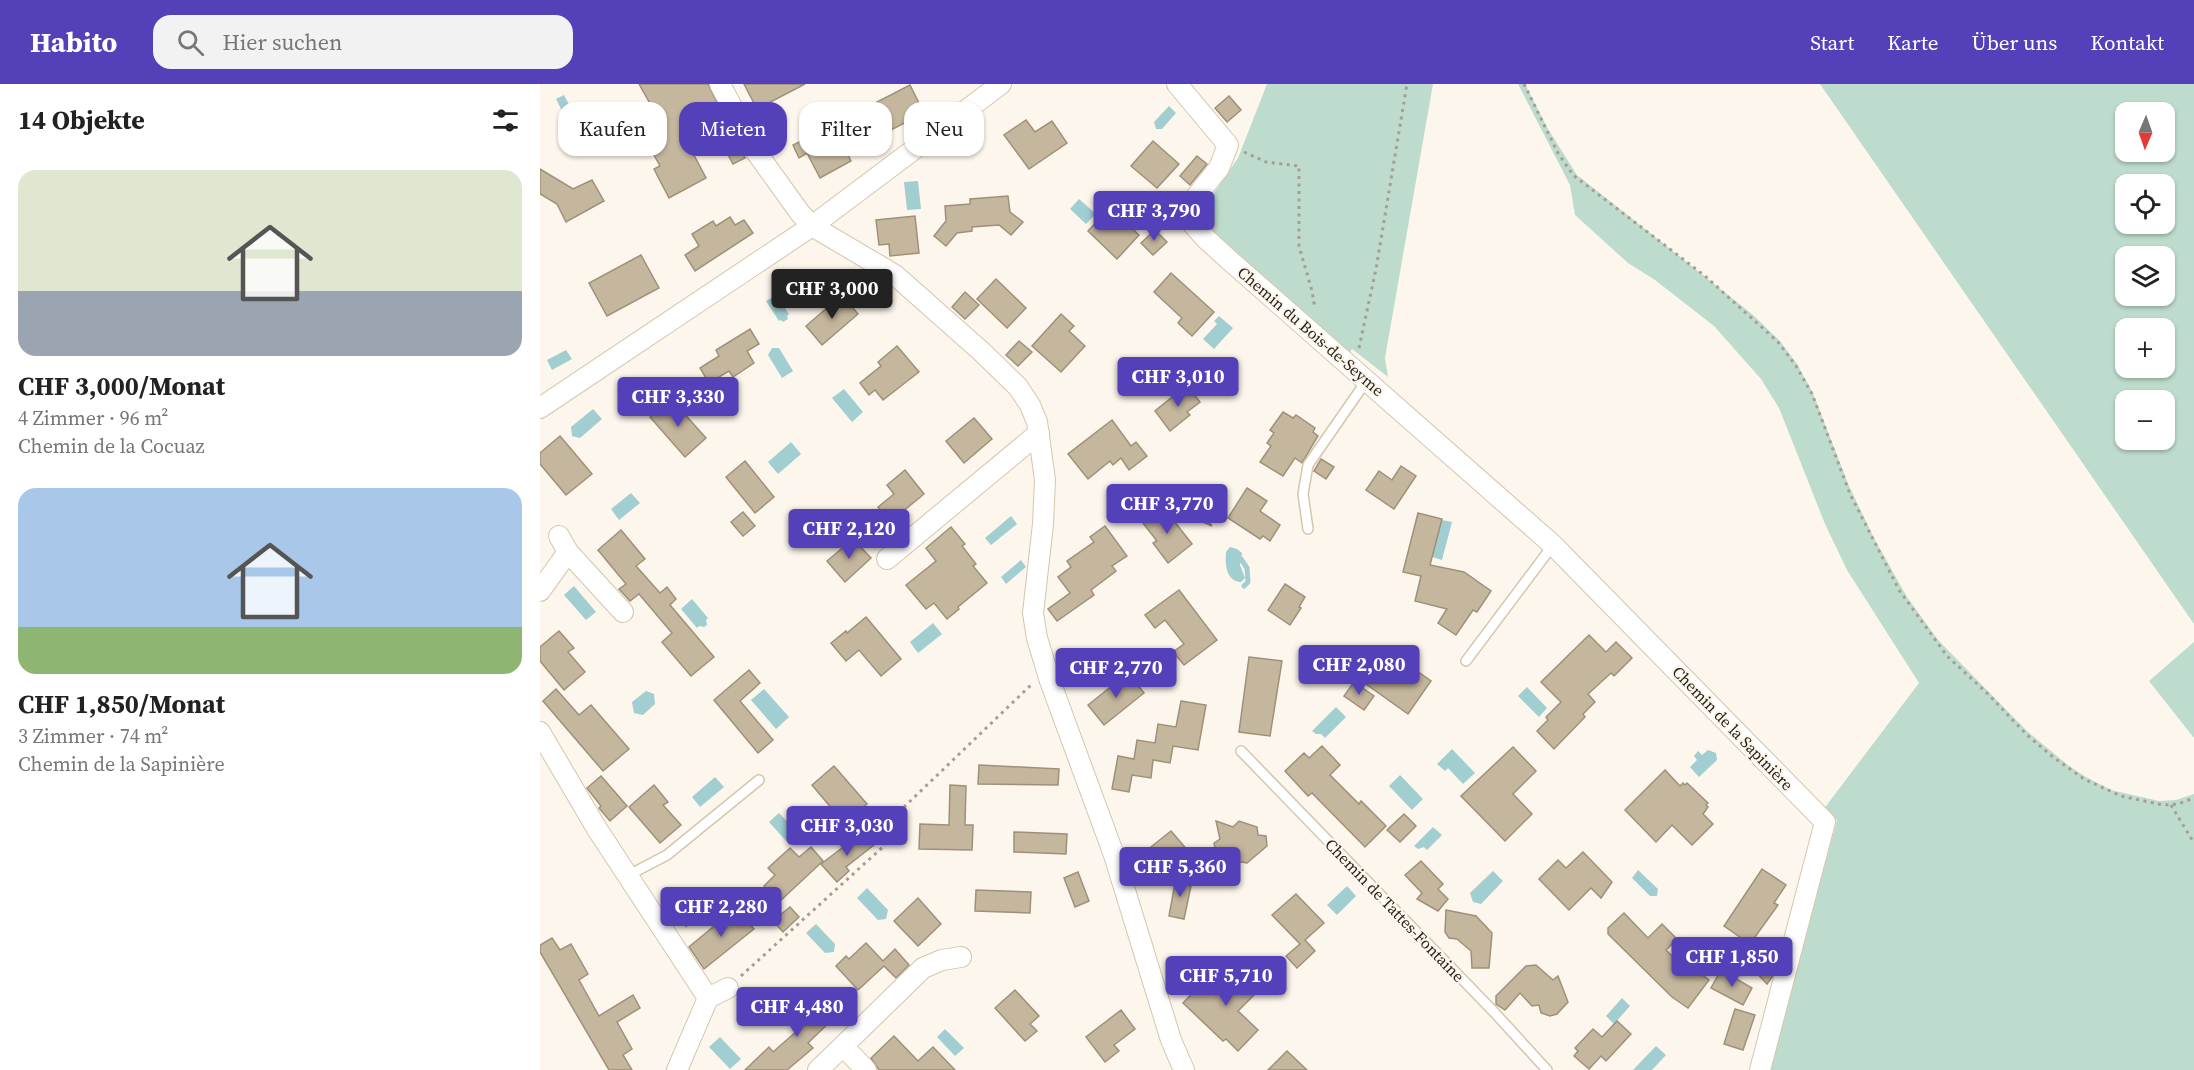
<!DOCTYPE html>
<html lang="de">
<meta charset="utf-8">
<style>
:root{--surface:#fff;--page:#f2f2f2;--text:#222;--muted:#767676;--accent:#5441b9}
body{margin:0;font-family:"Source Serif 4",serif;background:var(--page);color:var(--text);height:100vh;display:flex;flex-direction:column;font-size:22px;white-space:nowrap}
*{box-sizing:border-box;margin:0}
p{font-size:20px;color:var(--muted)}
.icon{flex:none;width:33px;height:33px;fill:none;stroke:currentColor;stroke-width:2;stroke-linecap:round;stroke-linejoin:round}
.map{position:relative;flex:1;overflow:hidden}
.details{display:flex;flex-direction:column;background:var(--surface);width:540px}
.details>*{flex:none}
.guide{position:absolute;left:18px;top:18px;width:570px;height:54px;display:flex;gap:12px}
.needle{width:39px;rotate:182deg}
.controls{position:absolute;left:1575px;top:18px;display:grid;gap:12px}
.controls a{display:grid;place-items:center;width:60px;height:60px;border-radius:12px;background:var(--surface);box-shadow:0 2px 4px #0004;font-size:30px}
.price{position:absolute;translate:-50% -51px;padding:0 14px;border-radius:6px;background:var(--accent);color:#fff;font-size:20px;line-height:39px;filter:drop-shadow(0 2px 3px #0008)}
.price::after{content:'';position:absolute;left:50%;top:36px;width:18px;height:14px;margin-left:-9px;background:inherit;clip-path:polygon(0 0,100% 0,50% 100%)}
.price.on{background:#222;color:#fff}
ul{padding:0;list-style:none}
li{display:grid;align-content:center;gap:12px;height:318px;padding:0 18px}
li span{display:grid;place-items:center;height:186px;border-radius:18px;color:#555}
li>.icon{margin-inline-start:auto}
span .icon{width:108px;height:108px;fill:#fffc;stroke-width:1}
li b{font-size:26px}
h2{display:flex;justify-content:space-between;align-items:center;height:72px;padding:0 18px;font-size:26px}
.chip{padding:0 21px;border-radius:18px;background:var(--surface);box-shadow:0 2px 4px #0004;font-size:21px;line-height:54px}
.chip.on{background:var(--accent);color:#fff}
header{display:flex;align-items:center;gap:36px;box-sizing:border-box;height:84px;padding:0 30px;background:var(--accent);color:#fff}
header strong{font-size:28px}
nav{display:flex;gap:33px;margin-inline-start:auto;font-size:21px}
.search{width:420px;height:54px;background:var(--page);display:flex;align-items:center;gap:15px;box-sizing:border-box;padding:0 21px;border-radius:18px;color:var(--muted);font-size:22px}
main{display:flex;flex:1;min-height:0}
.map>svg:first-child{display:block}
.green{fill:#bedccd;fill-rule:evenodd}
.water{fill:#a1ced0}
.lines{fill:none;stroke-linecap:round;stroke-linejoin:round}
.stream{stroke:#a1ced0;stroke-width:5}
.building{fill:#c5b69e;stroke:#9f9179;stroke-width:1.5}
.service-casing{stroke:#d5c6ad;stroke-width:12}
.minor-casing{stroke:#d5c6ad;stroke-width:22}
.path{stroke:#a59e95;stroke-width:3;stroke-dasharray:3 4.5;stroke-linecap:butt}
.service{stroke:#fff;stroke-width:9}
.minor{stroke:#fff;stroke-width:20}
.labels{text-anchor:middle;stroke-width:4.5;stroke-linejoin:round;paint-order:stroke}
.street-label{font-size:16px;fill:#251f16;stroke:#fdf6ec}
</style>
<header>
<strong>Habito</strong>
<div class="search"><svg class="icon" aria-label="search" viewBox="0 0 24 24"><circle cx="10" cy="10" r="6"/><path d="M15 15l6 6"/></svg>Hier suchen</div>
<nav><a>Start</a><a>Karte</a><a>Über uns</a><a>Kontakt</a></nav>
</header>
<main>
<section class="details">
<h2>14 Objekte<svg class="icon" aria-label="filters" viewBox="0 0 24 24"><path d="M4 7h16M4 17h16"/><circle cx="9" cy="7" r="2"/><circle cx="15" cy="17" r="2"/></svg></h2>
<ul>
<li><span style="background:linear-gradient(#dfe7d0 65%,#9aa5b1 0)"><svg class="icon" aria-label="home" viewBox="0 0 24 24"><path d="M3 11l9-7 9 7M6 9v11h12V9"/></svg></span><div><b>CHF 3,000/Monat</b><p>4 Zimmer · 96 m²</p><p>Chemin de la Cocuaz</p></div></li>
<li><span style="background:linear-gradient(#a9c7e8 75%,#8fb573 0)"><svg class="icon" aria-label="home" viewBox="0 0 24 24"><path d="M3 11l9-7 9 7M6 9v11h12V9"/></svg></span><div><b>CHF 1,850/Monat</b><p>3 Zimmer · 74 m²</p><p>Chemin de la Sapinière</p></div></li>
</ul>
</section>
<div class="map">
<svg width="1654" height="986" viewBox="0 0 1654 986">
<rect width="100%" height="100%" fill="#fdf6ec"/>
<g class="green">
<polygon points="727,0 893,0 845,274 848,293 812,265 808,272 663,142 659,131 698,74"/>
<polygon points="978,0 985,0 1008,45 1037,91 1212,230 1240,257 1257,280 1273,309 1309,402 1334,454 1367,513 1398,556 1487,647 1529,682 1546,693 1571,706 1619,717 1636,716 1654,710 1654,986 1229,986 1297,736 1283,726 1379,599 1307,486 1285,440 1239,324 1221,295 1174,242 1115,196 1088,179 1035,131 1030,101"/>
<path d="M1280,0H1654V540ZM1624,28V68H1586V28ZM1624,100V140H1586V100ZM1586,172H1624V212H1586ZM1624,244V284H1586V244ZM1624,316V356H1586V316Z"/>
<polygon points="1654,558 1654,654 1609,597"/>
</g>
<g class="water">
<polygon points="24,11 38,38 30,42 16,15"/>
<polygon points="629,22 636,29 622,45 616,45 614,38"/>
<polygon points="378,97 381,125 367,126 364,98"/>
<polygon points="539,115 556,130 546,140 530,125"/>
<polygon points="236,211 249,230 247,232 248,235 243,238 241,236 239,237 226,217"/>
<polygon points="679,232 693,244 674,265 663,255 677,240 674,237"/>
<polygon points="232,264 239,264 253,287 242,294 228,271"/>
<polygon points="26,266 32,275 12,286 7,276"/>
<polygon points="627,274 643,294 633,302 617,281"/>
<polygon points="304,305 323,328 312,338 292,314"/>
<polygon points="53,325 62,335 40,354 32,352 31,343"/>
<polygon points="251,358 261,370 238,390 228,378"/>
<polygon points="91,409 100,419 79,436 71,425"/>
<polygon points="471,432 477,440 451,461 445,454"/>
<polygon points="902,436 912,438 902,476 889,472"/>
<path d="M690,463L697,465L702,469L700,481L705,494L701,498C686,497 685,481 686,468Z"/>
<polygon points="481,476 486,483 466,500 461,493"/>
<polygon points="34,502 56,528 46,536 24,511"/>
<polygon points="152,515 168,534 166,536 167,541 164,543 159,542 157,544 141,525"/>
<polygon points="393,539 402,550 378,569 370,558"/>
<polygon points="987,603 1007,624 999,633 978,612"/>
<polygon points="224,605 249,633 236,645 211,616"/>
<polygon points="106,607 114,610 115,620 103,631 94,629 92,618"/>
<polygon points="796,623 806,633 785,654 781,650 776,650 772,647"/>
<polygon points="912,665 935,689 923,700 908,684 905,687 897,680"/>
<polygon points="1168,666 1176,669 1177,676 1159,693 1150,683 1157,676 1154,672 1158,667 1162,671"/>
<polygon points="860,691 883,715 872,726 849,702"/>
<polygon points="175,693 184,703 160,723 152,713"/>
<polygon points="239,729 257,748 247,758 229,738"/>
<polygon points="893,743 902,751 887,766 884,763 878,765 874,762"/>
<polygon points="1098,786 1118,805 1117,812 1110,812 1092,794"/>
<polygon points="953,787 963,797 941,820 933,818 930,809"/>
<polygon points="807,802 816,812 797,831 787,821"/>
<polygon points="327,804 348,826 346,835 338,836 317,814"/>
<polygon points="139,814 157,835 146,844 128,823"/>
<polygon points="276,840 295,860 294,868 285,869 266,849"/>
<polygon points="1082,914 1090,922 1074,940 1066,932"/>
<polygon points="405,945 424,964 415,972 397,953"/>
<polygon points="180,953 201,975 190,985 169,963"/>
<polygon points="1116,962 1126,971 1112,986 1093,986"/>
</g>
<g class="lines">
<polyline class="stream" points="701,475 707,484 708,498 704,502"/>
</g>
<g class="building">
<polygon points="99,0 168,0 184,33 145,54 166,94 129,114 114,85 120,82 98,42 117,32"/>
<polygon points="204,0 265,0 217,25"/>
<polygon points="370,1 384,29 347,48 333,20"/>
<polygon points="689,12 701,26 687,38 675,24"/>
<polygon points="486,36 495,48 512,37 527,59 489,85 464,51"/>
<polygon points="298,52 311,77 280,94 267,69 259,74 253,61 267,54 273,65"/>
<polygon points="613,57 639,80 617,104 591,82"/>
<polygon points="197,58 205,74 193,80 185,65"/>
<polygon points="657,72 667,80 650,101 640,92"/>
<polygon points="0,85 33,105 52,96 64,117 26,138 17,120 0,110"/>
<polygon points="468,112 470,128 483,138 471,151 459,141 432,143 432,147 417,149 406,162 394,152 406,137 405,122 430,120 430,115"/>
<polygon points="563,131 571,138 578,131 599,151 577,175 548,147"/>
<polygon points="375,132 379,169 350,172 349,160 339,161 336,136"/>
<polygon points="190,133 195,141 204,136 213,149 155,187 145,171 159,162 152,150 173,137 176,142"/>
<polygon points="615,146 627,158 613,171 601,159"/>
<polygon points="101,171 119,204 67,232 49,199"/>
<polygon points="631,189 674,228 652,252 638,239 642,234 614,208"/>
<polygon points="456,195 486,224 467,244 437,215"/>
<polygon points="425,208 439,221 425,235 412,223"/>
<polygon points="302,211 318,230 282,261 266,242"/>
<polygon points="521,230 534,242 529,247 545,262 521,288 492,262"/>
<polygon points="210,245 219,260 207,267 214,279 193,293 189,287 169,299 160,284 179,272 176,266"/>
<polygon points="479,257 492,268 478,282 466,271"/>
<polygon points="357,262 379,288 343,316 335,306 329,311 320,299 341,282 338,278"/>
<polygon points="647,301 660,318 647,328 650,331 630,347 615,327"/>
<polygon points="131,315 166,354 145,373 110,333"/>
<polygon points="743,328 753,334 756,331 775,344 773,348 778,352 762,379 755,374 743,392 720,378 731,362 727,359 734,349 730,346"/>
<polygon points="434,334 452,355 424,379 406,357"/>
<polygon points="572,336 591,362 596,358 607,372 589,386 581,374 573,381 570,377 548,395 528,370"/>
<polygon points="20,352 52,390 26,411 0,380 0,369"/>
<polygon points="781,375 794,383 786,395 774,387"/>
<polygon points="205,377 234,413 215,429 186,393"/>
<polygon points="861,382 876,392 854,425 826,406 839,387 852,396"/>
<polygon points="365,386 384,410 350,438 338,423 354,410 347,401"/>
<polygon points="707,404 727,417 720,427 740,441 730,457 723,452 720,455 688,434"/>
<polygon points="644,407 672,442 625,422"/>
<polygon points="623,423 652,460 628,479 613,459 617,457 603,439"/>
<polygon points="203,428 215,442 203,452 191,438"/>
<polygon points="878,429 902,435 890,481 924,488 951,507 937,528 933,526 916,551 898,539 907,525 875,517 881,492 863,488"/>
<polygon points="565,442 587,472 572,482 576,487 551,506 554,511 517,537 508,525 530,509 518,493 531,483 527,477 554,458 550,453"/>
<polygon points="411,443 425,460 422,462 436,480 433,482 447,499 418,523 419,525 407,535 394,519 386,525 366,501 396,477 386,464"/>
<polygon points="81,446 105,475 96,482 120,509 127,503 136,515 130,521 174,573 151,592 122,558 132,549 99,510 90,517 79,505 86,500 58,466"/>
<polygon points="313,455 331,474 305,498 287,477"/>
<polygon points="745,500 765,513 759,523 761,524 750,541 728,526"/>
<polygon points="639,506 677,556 644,581 633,568 644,560 625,536 615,544 605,531"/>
<polygon points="326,533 361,575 341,592 319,566 306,577 291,559 306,547 307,549"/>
<polygon points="19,547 34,564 28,568 45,588 24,606 0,577 0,563"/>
<polygon points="1049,551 1066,568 1076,558 1092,574 1074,592 1071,589 1048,610 1055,618 1043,630 1045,633 1014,665 997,647 1008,636 1006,633 1021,618 1001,598"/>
<polygon points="849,567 891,597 868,630 826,600"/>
<polygon points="709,573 742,577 730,652 699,648"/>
<polygon points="209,586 220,599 200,617 233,656 218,669 174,616"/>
<polygon points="588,589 604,609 564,641 548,621"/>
<polygon points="814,598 834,612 824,626 804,612"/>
<polygon points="16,605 39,631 51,621 89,665 63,687 3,617"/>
<polygon points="641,617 666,621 658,666 633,662 630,679 613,676 611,694 592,691 589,708 572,705 578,672 594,675 597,656 615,659 618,640 636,643"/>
<polygon points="782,662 800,681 790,691 819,720 821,717 846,742 825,763 772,709 768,712 745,687 764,669 769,674"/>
<polygon points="973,663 996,687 973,710 992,730 965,757 921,712"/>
<polygon points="439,681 519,685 518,701 438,700"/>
<polygon points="294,682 327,720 304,739 272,701"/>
<polygon points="1125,686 1140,702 1143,699 1145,701 1147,699 1168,719 1166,721 1168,723 1163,730 1173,740 1152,761 1132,741 1116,758 1085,726"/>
<polygon points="61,692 87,722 70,737 59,724 61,722 47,704"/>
<polygon points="114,701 128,718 123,721 141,741 120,759 89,723"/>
<polygon points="410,701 426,702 425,741 433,741 432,766 379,765 380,740 409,741"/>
<polygon points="864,730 876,742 860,758 847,746"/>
<polygon points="676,737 693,743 699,737 717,743 718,751 726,752 727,762 707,779 677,774 674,759 680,755"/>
<polygon points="631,747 649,768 618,793 612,793 597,774"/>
<polygon points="323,748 334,761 306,783 309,787 297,798 281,780"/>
<polygon points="474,748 527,750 526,770 474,768"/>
<polygon points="271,763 283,777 239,818 224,802 235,791 228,784 250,764 259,773"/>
<polygon points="1043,768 1072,798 1061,814 1051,804 1029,826 999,795 1018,776 1026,784"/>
<polygon points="881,777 903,800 898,805 908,815 898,827 877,815 882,809 865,791"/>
<polygon points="1222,785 1246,801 1234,819 1238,821 1210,860 1184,842"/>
<polygon points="538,788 549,817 535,823 524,794"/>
<polygon points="636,794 652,797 644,835 629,832"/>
<polygon points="436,806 491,808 490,829 435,827"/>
<polygon points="756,810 784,839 765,856 775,867 757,884 746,872 760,860 732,831"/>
<polygon points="378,814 401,840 378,862 354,837"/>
<polygon points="250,823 259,833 243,848 233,837"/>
<polygon points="196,824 214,845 164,885 149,863"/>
<polygon points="906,826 936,832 952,849 949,884 932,884 931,867 917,855 909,854 905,848"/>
<polygon points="1084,829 1108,854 1122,840 1137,855 1126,866 1150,890 1154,885 1169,896 1148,924 1132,913 1068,850 1068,844"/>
<polygon points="12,854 20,866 31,860 48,890 39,896 59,932 93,911 100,924 77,938 92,965 83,971 92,986 69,986 0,868 0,861"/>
<polygon points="326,859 343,877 355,865 369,881 356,894 344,882 318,906 296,882 306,872 309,875"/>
<polygon points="1220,872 1235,882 1232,893 1227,900 1212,884"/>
<polygon points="996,881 1013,896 1018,892 1028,918 1017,930 1010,932 1001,929 999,921 992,922 980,909 965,926 956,920 956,912 986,882"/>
<polygon points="700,882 722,903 698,927 718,946 698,967 686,955 683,957 643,919 665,896 676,907"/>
<polygon points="1181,886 1212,904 1203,921 1171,904"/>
<polygon points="475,906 499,932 490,940 497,947 485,957 455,924"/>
<polygon points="277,911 296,932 268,959 273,964 247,986 205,986 229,963 233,968 258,946 251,938"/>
<polygon points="1195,925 1215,931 1203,966 1184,960"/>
<polygon points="581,926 595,945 574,961 579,967 565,978 546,953"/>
<polygon points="1077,937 1091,950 1066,977 1061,972 1049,985 1034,972 1038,967 1035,964 1053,945 1062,953"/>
<polygon points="354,952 378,977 393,963 415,986 339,986 331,974"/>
<polygon points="747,967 767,986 728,986"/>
</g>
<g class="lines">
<defs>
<g id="service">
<polyline points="768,445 763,410 768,381 827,296"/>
<polyline points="926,577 1013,461"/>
<polyline points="701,667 954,928 1007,986"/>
<polyline points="87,792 127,771 219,696"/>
</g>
<g id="minor">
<polyline points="180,0 214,65 260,129 272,142 355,191 442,268 478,303 490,321 497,338 505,396 503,440 493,529 497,554 510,597 574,771 631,956 644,986"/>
<polyline points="637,0 688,61 679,84 643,129 665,154 687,174 1013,461 1285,738 1220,986"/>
<polyline points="0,324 272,142 461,0"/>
<polyline points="19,452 28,468"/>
<polyline points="347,475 499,349"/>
<polyline points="0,507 28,468 83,528"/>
<polyline points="0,648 57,745 168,914 137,986"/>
<polyline points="168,914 188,904"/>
<polyline points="303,962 383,884 402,876 421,873"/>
<polyline points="278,986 303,962 326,986"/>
</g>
</defs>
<use href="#service" class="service-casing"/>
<use href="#minor" class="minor-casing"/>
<g class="path">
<polyline points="984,0 1018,69 1033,91 1165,192 1238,258 1256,282 1272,310 1310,410 1359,506 1407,572 1448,610 1487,651 1513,673 1544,695 1581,712 1623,721 1638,720 1654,714"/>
<polyline points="704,68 726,78 759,82 759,162 772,207 775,225"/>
<polyline points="819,264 836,185 867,0"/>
<polyline points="1631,721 1654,759"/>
<polyline points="201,892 345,761 336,750 492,600"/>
</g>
<use href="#service" class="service"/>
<use href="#minor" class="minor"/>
</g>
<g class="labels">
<g class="street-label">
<text transform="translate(771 247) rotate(41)" y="6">Chemin du Bois-de-Seyme</text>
<text transform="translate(1193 644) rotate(46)" y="6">Chemin de la Sapinière</text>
<text transform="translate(855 826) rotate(46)" y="6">Chemin de Tattes-Fontaine</text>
</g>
</g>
</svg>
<div class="controls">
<a><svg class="needle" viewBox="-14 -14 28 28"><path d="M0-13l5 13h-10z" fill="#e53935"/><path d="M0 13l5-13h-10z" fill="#767676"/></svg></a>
<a><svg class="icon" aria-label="locate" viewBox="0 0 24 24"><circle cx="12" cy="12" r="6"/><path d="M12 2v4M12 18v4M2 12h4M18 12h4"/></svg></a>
<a><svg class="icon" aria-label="layers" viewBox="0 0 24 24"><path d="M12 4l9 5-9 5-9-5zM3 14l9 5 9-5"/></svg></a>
<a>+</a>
<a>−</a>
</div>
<b class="price" style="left:614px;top:158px">CHF 3,790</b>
<b class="price on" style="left:292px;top:236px">CHF 3,000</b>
<b class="price" style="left:638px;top:324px">CHF 3,010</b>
<b class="price" style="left:138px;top:344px">CHF 3,330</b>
<b class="price" style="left:627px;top:451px">CHF 3,770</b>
<b class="price" style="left:309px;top:476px">CHF 2,120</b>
<b class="price" style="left:819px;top:612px">CHF 2,080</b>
<b class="price" style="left:576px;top:615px">CHF 2,770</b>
<b class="price" style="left:307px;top:773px">CHF 3,030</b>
<b class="price" style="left:640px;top:814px">CHF 5,360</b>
<b class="price" style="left:181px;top:854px">CHF 2,280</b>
<b class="price" style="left:1192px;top:904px">CHF 1,850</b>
<b class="price" style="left:686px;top:923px">CHF 5,710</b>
<b class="price" style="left:257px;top:954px">CHF 4,480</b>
<div class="guide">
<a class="chip">Kaufen</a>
<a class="chip on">Mieten</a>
<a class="chip">Filter</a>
<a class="chip">Neu</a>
</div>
</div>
</main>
